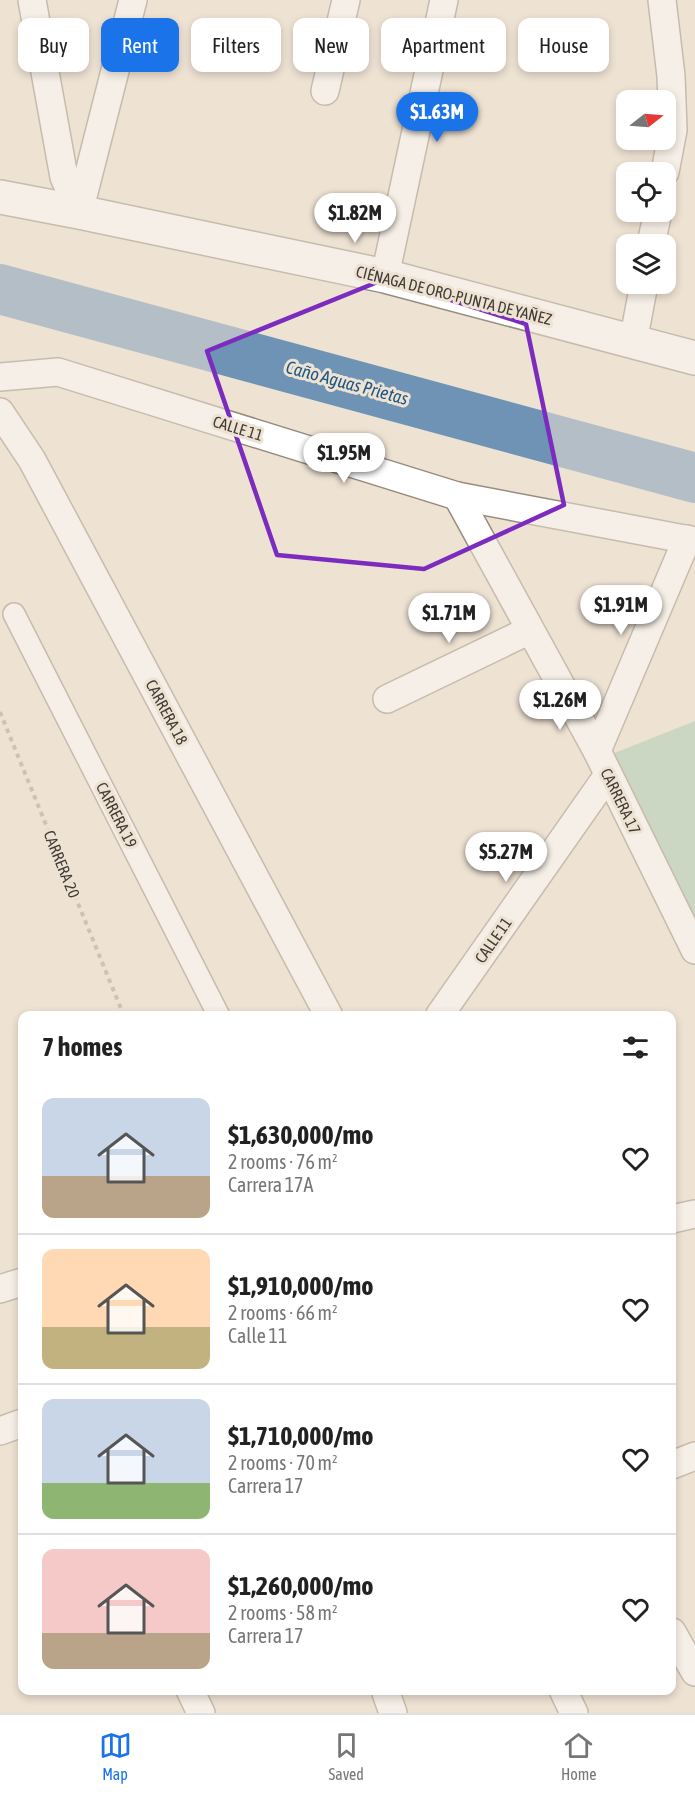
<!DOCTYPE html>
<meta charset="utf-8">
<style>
:root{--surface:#fff;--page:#f2f2f2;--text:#222;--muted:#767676;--line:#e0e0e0;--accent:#1a73e8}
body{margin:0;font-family:"Asap Condensed",sans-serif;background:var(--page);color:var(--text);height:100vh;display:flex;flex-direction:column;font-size:22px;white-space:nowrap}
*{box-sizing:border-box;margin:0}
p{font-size:20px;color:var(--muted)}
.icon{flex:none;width:33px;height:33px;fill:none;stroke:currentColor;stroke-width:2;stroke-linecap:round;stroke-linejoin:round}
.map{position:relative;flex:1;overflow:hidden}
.panel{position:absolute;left:18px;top:1011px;width:658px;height:684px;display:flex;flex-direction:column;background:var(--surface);border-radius:12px;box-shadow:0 3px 9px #0003}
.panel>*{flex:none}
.guide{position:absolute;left:18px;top:18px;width:660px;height:54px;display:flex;gap:12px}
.needle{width:39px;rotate:73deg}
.buttons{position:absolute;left:616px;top:90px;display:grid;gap:12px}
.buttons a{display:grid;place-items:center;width:60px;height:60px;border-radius:12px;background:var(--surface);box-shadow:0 3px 9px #0003;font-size:30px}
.price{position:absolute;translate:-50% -51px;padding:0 14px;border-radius:21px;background:#fff;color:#222;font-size:20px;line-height:39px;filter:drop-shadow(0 2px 3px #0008)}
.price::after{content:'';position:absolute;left:50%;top:36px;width:18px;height:14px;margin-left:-9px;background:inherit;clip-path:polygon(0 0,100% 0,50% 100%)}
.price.selected{background:var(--accent);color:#fff}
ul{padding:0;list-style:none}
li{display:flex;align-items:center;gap:18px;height:150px;padding:0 24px}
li+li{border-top:2px solid var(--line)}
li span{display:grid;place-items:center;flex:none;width:168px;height:120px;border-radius:12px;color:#555}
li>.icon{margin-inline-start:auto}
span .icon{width:72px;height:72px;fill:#fffc;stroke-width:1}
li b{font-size:26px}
h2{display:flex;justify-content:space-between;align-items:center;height:72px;padding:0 24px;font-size:26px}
.chip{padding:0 21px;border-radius:12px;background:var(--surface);box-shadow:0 3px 9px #0003;font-size:21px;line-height:54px}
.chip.selected{background:var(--accent);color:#fff}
.tab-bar{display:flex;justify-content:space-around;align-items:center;height:84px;border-top:2px solid var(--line);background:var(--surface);font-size:16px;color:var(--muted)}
.tab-bar a{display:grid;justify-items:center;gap:3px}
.tab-bar .selected{color:var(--accent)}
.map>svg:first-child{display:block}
.green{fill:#9fc9ae}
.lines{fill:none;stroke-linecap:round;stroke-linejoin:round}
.river{stroke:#6e93b5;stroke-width:50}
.pedestrian-casing{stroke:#988c7f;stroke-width:24}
.minor-casing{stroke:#988c7f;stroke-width:30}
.tertiary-casing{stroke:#988c7f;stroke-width:36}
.path{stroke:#a59c91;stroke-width:4;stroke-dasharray:4.5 4.5;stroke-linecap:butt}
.pedestrian{stroke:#fff;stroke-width:21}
.minor{stroke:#fff;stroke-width:27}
.tertiary{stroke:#fff;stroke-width:33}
.marked{fill:none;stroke:#7b2cbf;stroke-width:4.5;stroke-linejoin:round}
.labels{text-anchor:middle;stroke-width:6;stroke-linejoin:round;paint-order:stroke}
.street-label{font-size:16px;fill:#413c36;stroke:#eee2d3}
.water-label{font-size:18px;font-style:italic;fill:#1c5684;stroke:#eee2d3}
</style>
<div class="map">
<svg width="695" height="1713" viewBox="0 0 695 1713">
<rect width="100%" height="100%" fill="#eee2d3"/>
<polygon class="green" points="695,721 695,918 612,754"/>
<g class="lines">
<polyline class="river" points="0,289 695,478"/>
<defs>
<polyline id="pedestrian" points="14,614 219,1016"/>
<g id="minor">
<polyline points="32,0 64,177 79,212"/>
<polyline points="662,0 671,76 673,130 665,172"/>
<polyline points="325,91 346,0"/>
<polyline points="79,212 133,0"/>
<polyline points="651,244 658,212"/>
<polyline points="385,276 444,0"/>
<polyline points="633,342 644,284"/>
<polyline points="0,377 58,372 457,496 695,541"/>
<polyline points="0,412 32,460 329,1016"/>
<polyline points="457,496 597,751 695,950"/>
<polyline points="387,699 530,630"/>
<polyline points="597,751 687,539"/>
<polyline points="439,1016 608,775"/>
<polyline points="672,1219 695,1214"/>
<polyline points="0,1289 22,1282"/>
<polyline points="0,1431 22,1423"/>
<polyline points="672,1465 695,1456"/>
<polyline points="672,1632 695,1672"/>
<polyline points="190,1690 201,1713"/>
<polyline points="385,1690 393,1713"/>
<polyline points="563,1690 574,1713"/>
</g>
<polyline id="tertiary" points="0,197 79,212 385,276 695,358"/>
</defs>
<use href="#pedestrian" class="pedestrian-casing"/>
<use href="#minor" class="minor-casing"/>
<use href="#tertiary" class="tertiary-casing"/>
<polyline class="path" points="0,712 124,1016"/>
<use href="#pedestrian" class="pedestrian"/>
<use href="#minor" class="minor"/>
<use href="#tertiary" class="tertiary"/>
</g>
<path d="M0 0H695V1713H0ZM385,279L526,324L564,505L424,569L277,555L207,351Z" fill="#eee2d3" fill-opacity=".55" fill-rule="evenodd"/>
<path class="marked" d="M385,279L526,324L564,505L424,569L277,555L207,351Z"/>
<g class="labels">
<g class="street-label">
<text transform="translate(454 295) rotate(14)" y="6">CIÉNAGA DE ORO-PUNTA DE YAÑEZ</text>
<text transform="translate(238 428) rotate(17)" y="6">CALLE 11</text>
<text transform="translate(167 712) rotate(62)" y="6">CARRERA 18</text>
<text transform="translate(621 801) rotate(64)" y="6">CARRERA 17</text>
<text transform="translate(117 815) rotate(63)" y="6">CARRERA 19</text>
<text transform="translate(62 864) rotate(68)" y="6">CARRERA 20</text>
<text transform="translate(493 940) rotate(-55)" y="6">CALLE 11</text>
</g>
<g class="water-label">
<text transform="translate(347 383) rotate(15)" y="6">Caño Aguas Prietas</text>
</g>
</g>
</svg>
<div class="buttons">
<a><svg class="needle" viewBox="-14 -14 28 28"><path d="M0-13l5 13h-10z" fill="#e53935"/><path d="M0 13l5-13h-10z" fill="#767676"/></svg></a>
<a><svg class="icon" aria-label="locate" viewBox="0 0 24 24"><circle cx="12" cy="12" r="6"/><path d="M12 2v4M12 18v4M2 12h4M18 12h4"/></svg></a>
<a><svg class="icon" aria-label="layers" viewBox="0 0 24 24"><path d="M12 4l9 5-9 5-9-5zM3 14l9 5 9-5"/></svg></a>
</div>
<b class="price selected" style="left:437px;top:143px">$1.63M</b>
<b class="price" style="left:355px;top:244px">$1.82M</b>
<b class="price" style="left:344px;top:484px">$1.95M</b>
<b class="price" style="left:621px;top:636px">$1.91M</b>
<b class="price" style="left:449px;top:644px">$1.71M</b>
<b class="price" style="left:560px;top:731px">$1.26M</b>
<b class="price" style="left:506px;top:883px">$5.27M</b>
<div class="guide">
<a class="chip">Buy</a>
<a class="chip selected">Rent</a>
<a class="chip">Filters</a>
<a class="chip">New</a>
<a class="chip">Apartment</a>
<a class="chip">House</a>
</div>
<section class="panel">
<h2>7 homes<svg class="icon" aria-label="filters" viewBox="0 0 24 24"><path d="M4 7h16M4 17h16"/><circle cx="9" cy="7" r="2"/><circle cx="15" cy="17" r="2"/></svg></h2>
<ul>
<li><span style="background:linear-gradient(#c9d6e8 65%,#b9a48a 0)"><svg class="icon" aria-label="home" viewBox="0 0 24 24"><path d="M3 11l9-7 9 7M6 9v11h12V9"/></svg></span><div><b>$1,630,000/mo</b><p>2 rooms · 76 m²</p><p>Carrera 17A</p></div><svg class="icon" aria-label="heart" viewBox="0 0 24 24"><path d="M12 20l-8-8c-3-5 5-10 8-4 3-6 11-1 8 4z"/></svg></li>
<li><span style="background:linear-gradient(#ffd9b3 65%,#c2b280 0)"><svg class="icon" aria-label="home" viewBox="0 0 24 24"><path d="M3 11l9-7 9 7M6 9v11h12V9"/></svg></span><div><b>$1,910,000/mo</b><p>2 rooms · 66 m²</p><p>Calle 11</p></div><svg class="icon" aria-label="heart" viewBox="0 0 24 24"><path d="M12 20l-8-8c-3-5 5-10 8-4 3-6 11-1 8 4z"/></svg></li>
<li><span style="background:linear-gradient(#c9d6e8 70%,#8fb573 0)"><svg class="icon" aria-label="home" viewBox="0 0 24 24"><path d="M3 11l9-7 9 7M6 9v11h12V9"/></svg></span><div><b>$1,710,000/mo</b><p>2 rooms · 70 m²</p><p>Carrera 17</p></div><svg class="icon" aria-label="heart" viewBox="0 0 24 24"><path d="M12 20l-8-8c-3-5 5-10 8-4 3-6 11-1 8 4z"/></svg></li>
<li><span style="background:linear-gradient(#f6c9c9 70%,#b9a48a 0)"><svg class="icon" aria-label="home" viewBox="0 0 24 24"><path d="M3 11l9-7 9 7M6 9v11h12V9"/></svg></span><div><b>$1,260,000/mo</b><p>2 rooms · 58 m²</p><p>Carrera 17</p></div><svg class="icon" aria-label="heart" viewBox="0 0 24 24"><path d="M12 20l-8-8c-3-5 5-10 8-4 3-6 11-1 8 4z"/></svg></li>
</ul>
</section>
</div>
<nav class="tab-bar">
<a class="selected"><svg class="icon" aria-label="map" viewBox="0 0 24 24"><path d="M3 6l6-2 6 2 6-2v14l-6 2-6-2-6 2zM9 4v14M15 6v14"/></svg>Map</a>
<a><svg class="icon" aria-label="saved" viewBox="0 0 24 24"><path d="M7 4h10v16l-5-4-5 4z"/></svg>Saved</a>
<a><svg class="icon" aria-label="home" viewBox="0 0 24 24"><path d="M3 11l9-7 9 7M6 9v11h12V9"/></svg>Home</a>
</nav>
